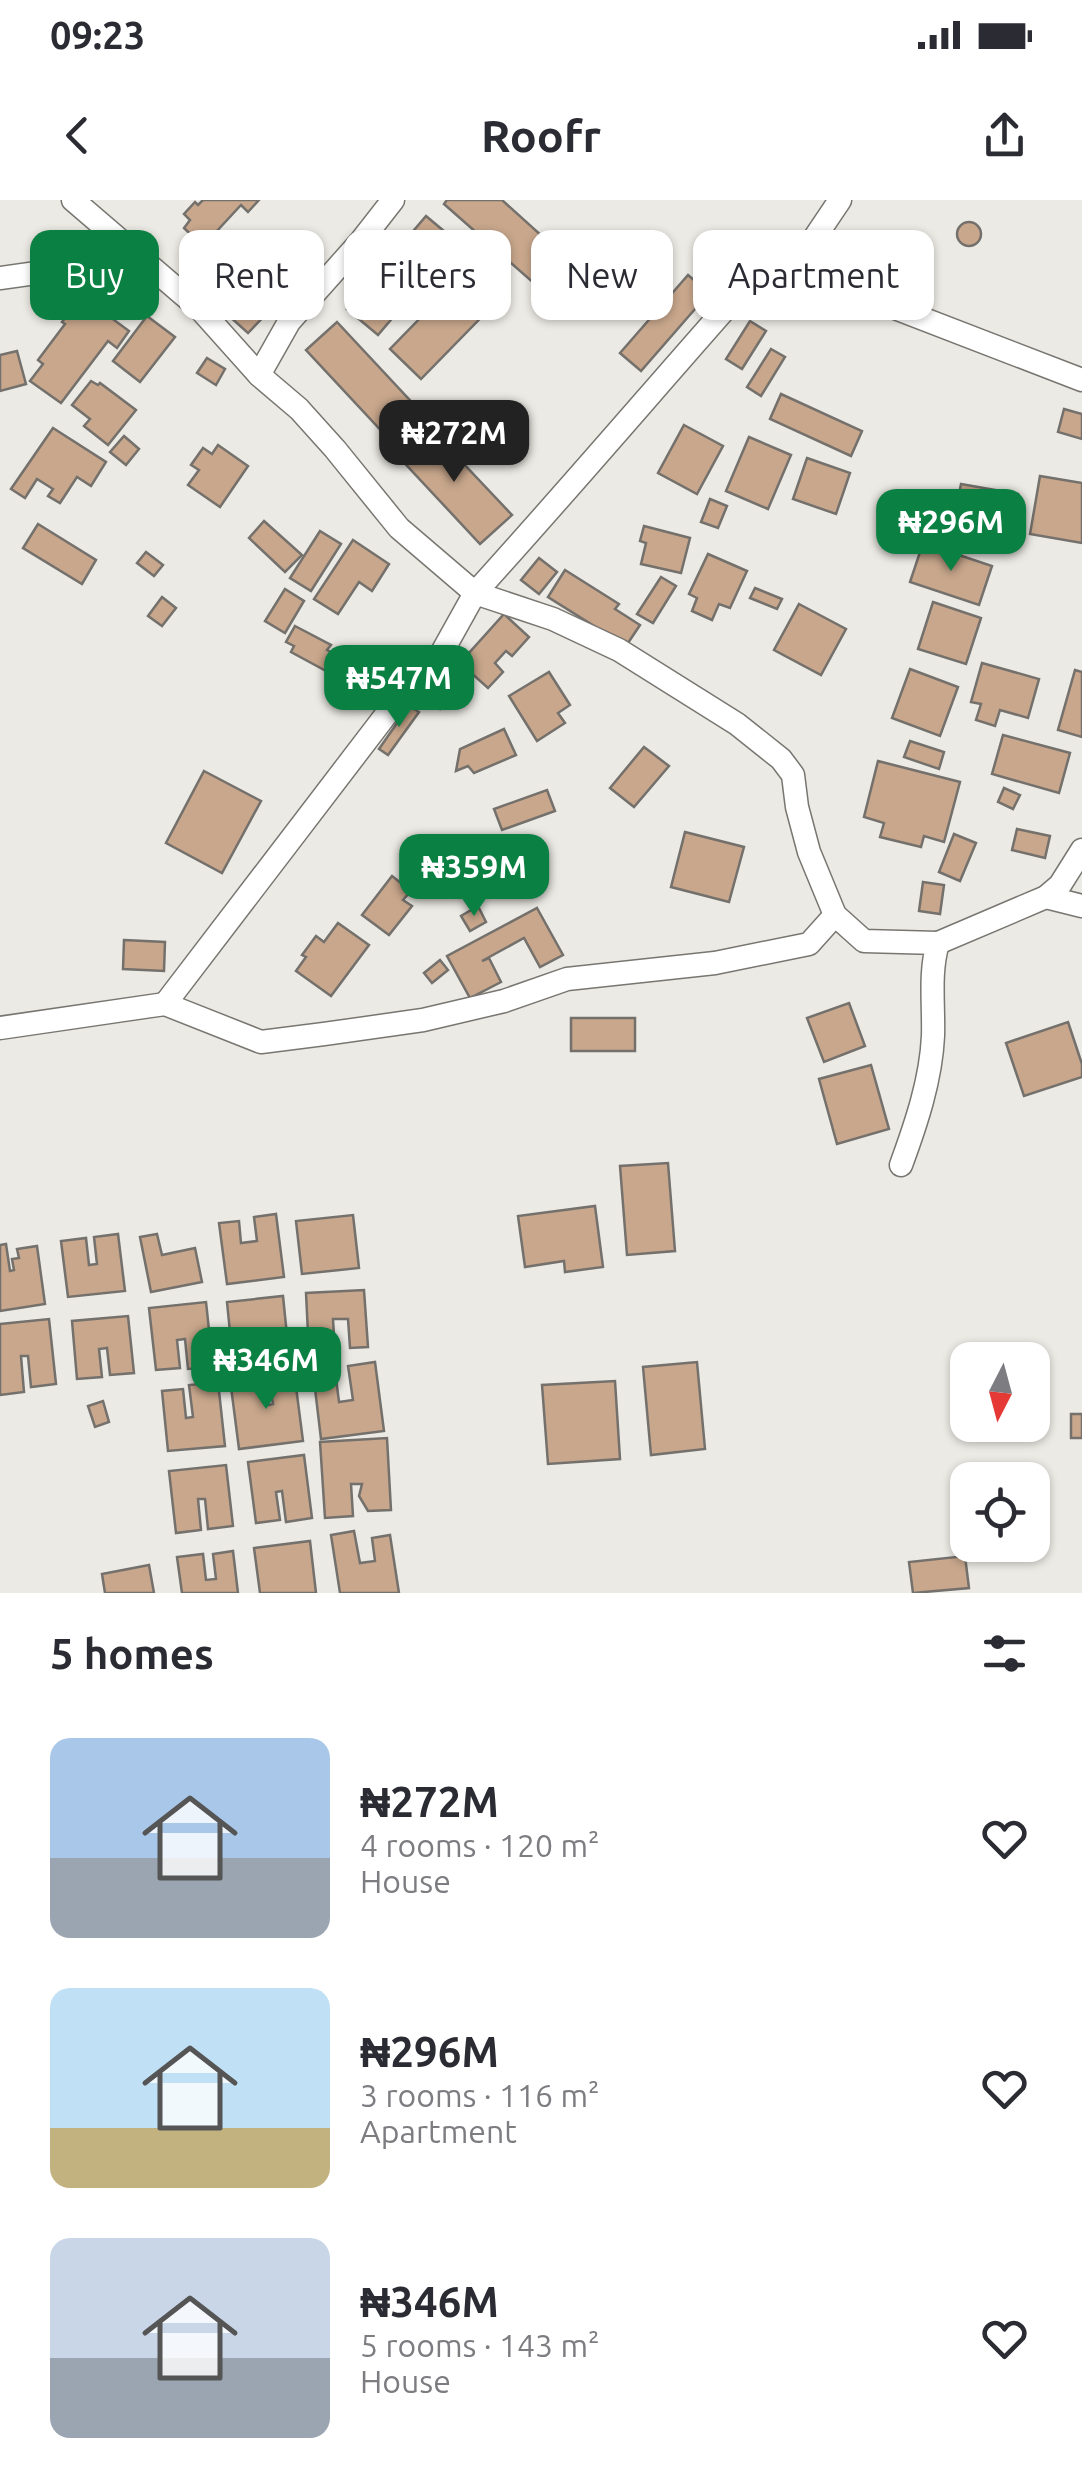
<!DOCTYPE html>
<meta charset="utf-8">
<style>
:root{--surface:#fff;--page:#f2f2f3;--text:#2b2b33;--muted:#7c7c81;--accent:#0b8043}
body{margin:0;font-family:Ubuntu,sans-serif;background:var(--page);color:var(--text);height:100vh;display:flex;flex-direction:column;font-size:38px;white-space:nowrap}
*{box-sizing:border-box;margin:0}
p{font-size:32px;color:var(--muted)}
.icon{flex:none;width:55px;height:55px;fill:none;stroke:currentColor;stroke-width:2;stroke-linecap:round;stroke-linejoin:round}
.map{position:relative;height:1393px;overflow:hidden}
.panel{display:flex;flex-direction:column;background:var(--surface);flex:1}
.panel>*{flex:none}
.top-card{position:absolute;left:30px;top:30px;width:1022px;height:90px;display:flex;gap:20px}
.needle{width:65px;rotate:186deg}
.buttons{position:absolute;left:950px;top:1142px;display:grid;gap:20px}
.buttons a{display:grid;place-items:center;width:100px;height:100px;border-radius:20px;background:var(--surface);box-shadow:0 2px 8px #0004;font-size:50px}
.price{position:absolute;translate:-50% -85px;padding:0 22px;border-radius:20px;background:var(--accent);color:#fff;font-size:32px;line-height:65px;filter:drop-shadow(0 2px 5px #0008)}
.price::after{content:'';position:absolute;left:50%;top:60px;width:30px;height:22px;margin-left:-15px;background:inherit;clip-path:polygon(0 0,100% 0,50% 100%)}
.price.selected{background:#222;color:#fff}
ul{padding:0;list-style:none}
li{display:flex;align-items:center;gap:30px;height:250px;padding:0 50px}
li span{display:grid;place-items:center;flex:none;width:280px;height:200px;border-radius:20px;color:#555}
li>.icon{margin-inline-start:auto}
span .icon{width:120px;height:120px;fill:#fffc;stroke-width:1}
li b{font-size:42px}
h2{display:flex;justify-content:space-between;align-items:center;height:120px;padding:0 50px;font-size:42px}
.tag{padding:0 35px;border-radius:20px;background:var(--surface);box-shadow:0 2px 8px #0004;font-size:35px;line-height:90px}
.tag.selected{background:var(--accent);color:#fff}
.status{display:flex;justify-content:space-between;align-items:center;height:70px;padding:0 50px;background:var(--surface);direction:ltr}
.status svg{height:28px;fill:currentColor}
header{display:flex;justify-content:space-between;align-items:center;height:130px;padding:0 50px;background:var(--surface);font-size:45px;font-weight:700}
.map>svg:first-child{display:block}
.building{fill:#c8a78c;stroke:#74706c;stroke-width:2.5}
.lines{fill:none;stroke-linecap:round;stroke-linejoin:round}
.street-casing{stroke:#787670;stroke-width:25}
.street{stroke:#fff;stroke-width:22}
</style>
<div class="status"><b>09:23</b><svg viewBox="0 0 49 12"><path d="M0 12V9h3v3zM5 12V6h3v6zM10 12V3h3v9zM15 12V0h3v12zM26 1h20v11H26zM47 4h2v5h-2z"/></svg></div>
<header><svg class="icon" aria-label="back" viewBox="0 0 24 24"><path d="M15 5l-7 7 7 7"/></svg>Roofr<svg class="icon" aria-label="share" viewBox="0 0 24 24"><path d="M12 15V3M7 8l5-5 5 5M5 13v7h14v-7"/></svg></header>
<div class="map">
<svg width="1082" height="1393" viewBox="0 0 1082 1393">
<rect width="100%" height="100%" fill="#eceae4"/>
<g class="building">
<polygon points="203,0 259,0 248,12 241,5 203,46 184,28 190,20 184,14 195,2 198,5"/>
<polygon points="447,0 502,0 563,55 536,85 444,4"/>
<polygon points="426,16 457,42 378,135 347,109"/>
<circle cx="969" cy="34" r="12"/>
<polygon points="842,38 890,57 880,84 832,66"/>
<polygon points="473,64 504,94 421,179 390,149"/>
<polygon points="688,75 709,93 641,171 620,153"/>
<polygon points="252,92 270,110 248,133 229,116"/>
<polygon points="87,100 129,131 117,148 108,141 61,203 30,181 43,164 38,160 65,124 62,122 74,106 80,110"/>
<polygon points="147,116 175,137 140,182 113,161"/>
<polygon points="750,121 766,131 742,169 726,159"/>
<polygon points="337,122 419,210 388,238 306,150"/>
<polygon points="771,149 785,157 761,196 747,187"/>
<polygon points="17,151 26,184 0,191 0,155"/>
<polygon points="207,158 225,169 216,185 197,173"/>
<polygon points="91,181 98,185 100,183 136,210 108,245 84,226 90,219 72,205"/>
<polygon points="781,194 862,231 851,256 770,219"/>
<polygon points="1064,209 1082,214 1082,239 1058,232"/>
<polygon points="684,225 723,246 697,294 658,273"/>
<polygon points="428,226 512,315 480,344 397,255"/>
<polygon points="53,228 106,262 91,286 77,277 60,303 48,296 53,289 37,279 25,298 11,289"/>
<polygon points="124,236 139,249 126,265 110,252"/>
<polygon points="749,237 791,255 768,309 726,291"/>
<polygon points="218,245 248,266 220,307 188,285 199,270 191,265 203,248 212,254"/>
<polygon points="807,258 850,273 836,314 793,299"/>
<polygon points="1040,276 1082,283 1082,343 1030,334"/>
<polygon points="961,284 1018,294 1013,327 955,316"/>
<polygon points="710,299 727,306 718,328 701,322"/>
<polygon points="264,321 302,355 285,372 249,338"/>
<polygon points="38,324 96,360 82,384 23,348"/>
<polygon points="644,326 690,338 681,373 641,364 646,343 640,341"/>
<polygon points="320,331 341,344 311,391 290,378"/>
<polygon points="353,340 389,364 372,391 359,382 338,414 314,399"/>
<polygon points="923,343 992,366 979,405 910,382"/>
<polygon points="146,352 163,365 154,376 137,363"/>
<polygon points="708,354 747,371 730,408 719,404 712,420 692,411 697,398 689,394"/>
<polygon points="539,358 557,372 539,394 521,380"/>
<polygon points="565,370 619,404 615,409 640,425 626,446 548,397"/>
<polygon points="661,377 676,386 653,423 637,414"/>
<polygon points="755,388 782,399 777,409 750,398"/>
<polygon points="285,389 304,401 285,433 265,421"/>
<polygon points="162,397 176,408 162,426 148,416"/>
<polygon points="933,402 981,418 966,464 918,449"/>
<polygon points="799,404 846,429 821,475 774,450"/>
<polygon points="504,414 529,437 512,456 506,451 495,463 503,472 488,488 460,463"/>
<polygon points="295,426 331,445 327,450 336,455 328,472 291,452 294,446 286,442"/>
<polygon points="982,463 1039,479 1028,518 1000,510 995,526 976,520 981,504 971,502"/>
<polygon points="452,465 466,475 440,509 426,499"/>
<polygon points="910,469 958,487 940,536 892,518"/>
<polygon points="1075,470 1082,472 1082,537 1058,530"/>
<polygon points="549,472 570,505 558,513 565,523 537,541 509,496"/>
<polygon points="409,506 419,512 388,555 379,549"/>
<polygon points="504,529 516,555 474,573 468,566 456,571 460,549"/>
<polygon points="1003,535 1070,553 1059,593 992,574"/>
<polygon points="910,541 944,552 939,569 904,557"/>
<polygon points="644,547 669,566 634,607 610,588"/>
<polygon points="878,561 960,582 944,642 924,636 921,647 880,637 884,623 864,617"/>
<polygon points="204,571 261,601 222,673 166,643"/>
<polygon points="1004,588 1020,595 1013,609 998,602"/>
<polygon points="547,590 555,611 502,630 494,609"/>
<polygon points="1017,629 1050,636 1045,658 1012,650"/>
<polygon points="685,632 744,647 729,702 671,687"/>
<polygon points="954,634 976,643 960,681 939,672"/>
<polygon points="392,676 411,691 403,700 412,706 389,735 362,715"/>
<polygon points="923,682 944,685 940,714 919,711"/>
<polygon points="478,706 486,722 470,731 461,716"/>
<polygon points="537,708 563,755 540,767 524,738 482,761 489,758 501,782 470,798 447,756"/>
<polygon points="338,723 369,745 331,796 296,771 306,757 302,755 316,736 324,742"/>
<polygon points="124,740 165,742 164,771 123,769"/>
<polygon points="440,760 448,770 432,783 424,773"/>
<polygon points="849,803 865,846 824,862 807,818"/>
<rect x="571" y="818" width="64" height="33"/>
<polygon points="1068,822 1082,864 1082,877 1024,896 1006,843"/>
<polygon points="871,865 889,929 837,944 819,879"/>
<polygon points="668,963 675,1051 627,1055 620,966"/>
<polygon points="595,1006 603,1067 565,1072 564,1061 525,1067 518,1016"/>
<polygon points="276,1014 284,1077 227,1084 219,1023 239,1021 241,1043 257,1041 254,1017"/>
<polygon points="353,1015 359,1068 302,1074 296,1021"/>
<polygon points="118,1034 125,1091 68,1097 61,1041 86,1038 89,1065 97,1064 94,1037"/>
<polygon points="157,1034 162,1055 195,1048 202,1082 151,1092 140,1037"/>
<polygon points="6,1044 10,1071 14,1070 12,1059 19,1058 17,1049 37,1046 45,1104 0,1111 0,1045"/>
<polygon points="364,1090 368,1147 350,1148 348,1119 333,1119 335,1153 309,1154 306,1093"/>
<polygon points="283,1096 289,1155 269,1158 266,1129 256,1130 259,1159 233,1162 227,1102"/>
<polygon points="206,1102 213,1167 188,1169 185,1139 177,1140 180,1168 156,1170 149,1108"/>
<polygon points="128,1116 134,1173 110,1175 107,1148 99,1149 102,1177 77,1179 72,1121"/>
<polygon points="49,1119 56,1184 31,1187 28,1156 21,1156 24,1192 0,1195 0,1124"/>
<polygon points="375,1162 384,1231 321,1239 313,1172 335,1170 339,1202 353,1200 348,1166"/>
<polygon points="697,1162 705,1249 651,1255 643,1167"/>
<polygon points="265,1174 269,1205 273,1204 269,1182 295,1179 303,1241 239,1249 230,1179"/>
<polygon points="615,1181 620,1259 548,1264 542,1185"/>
<polygon points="218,1182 225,1246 168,1251 162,1191 183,1189 186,1218 193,1217 189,1185"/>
<polygon points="103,1201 109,1222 95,1227 88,1206"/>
<rect x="1071" y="1214" width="11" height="24"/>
<polygon points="387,1238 391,1310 368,1311 359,1296 362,1284 351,1284 353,1316 325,1318 320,1242"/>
<polygon points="304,1255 312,1318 286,1322 282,1291 276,1292 280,1320 256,1323 248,1262"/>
<polygon points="226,1265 233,1326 208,1329 205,1299 198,1299 201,1330 176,1333 169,1271"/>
<polygon points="354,1331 360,1363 375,1361 372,1338 390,1335 399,1393 340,1393 331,1335"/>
<polygon points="310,1341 316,1393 260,1393 254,1348"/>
<polygon points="233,1351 238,1393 182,1393 177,1357 203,1354 206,1380 216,1379 213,1354"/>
<polygon points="965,1356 969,1388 913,1393 909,1362"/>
<polygon points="149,1365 154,1393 105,1393 102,1374"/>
</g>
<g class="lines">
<defs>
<g id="street">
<polyline points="73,0 200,109 259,175"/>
<polyline points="797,64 840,0"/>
<polyline points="0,78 142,58"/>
<polyline points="1046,697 1082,706"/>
<polyline points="938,743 1046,697 1060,685 1082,650"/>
<polyline points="165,804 408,486 441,454 475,393 399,328 335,249 299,209 259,175 289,122 361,41 393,0"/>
<polyline points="0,828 165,804 261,842 324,834 423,820 504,801 567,779 715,763 809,744 835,715"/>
<path d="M901,965C916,924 931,880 933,836C934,805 929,773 938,743L864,741L835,715L809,652L797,607L793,575L781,559L737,524L619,450L553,419L475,393C573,285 667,174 764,65L778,59L797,64L851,91L1082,180"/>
</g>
</defs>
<use href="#street" class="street-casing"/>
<use href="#street" class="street"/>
</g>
</svg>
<div class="buttons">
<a><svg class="needle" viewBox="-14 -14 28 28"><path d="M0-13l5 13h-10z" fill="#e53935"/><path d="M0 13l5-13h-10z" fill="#7c7c81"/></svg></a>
<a><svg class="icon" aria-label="locate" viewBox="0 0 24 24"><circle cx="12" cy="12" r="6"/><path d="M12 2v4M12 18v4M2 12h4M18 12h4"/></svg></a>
</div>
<b class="price selected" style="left:454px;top:285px">₦272M</b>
<b class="price" style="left:951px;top:374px">₦296M</b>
<b class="price" style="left:399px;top:530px">₦547M</b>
<b class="price" style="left:474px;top:719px">₦359M</b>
<b class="price" style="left:266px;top:1212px">₦346M</b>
<div class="top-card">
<a class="tag selected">Buy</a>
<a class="tag">Rent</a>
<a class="tag">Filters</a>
<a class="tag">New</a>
<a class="tag">Apartment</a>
</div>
</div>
<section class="panel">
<h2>5 homes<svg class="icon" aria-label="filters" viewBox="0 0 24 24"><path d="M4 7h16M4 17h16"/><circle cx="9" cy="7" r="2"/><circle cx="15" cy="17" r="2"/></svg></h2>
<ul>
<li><span style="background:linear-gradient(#a9c7e8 60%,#9aa5b1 0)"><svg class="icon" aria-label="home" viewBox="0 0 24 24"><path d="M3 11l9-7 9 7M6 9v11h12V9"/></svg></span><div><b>₦272M</b><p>4 rooms · 120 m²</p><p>House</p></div><svg class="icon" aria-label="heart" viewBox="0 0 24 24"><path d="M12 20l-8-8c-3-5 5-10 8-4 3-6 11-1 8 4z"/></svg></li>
<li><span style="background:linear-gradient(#bfe0f5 70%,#c2b280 0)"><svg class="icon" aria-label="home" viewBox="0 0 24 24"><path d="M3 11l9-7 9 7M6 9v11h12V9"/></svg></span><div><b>₦296M</b><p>3 rooms · 116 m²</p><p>Apartment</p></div><svg class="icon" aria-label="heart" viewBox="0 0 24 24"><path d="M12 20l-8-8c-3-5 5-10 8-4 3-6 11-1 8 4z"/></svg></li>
<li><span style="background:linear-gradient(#c9d6e8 60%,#9aa5b1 0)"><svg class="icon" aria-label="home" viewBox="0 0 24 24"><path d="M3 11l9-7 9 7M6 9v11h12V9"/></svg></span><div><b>₦346M</b><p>5 rooms · 143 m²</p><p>House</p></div><svg class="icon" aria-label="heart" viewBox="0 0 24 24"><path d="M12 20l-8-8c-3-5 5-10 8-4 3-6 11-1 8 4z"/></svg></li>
</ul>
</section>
